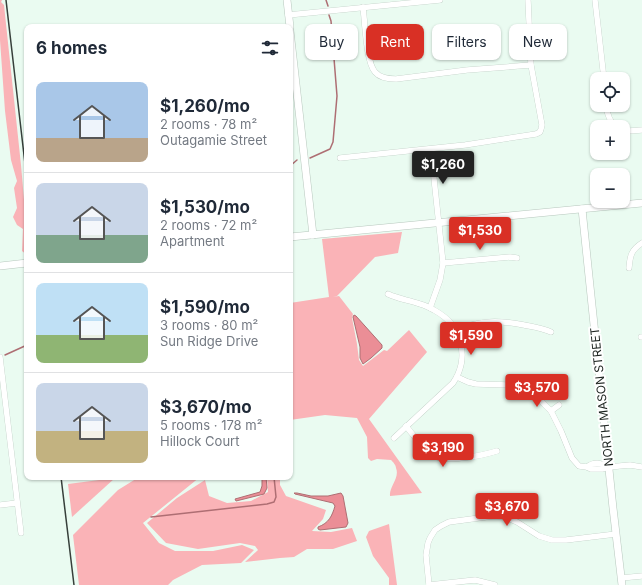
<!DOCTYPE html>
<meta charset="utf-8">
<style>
:root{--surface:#fff;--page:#f6f6f7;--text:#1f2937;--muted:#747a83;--line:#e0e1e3;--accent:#d93025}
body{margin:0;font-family:Inter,sans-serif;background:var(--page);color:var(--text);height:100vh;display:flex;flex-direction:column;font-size:15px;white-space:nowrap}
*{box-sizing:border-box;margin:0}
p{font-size:13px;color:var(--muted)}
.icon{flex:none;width:22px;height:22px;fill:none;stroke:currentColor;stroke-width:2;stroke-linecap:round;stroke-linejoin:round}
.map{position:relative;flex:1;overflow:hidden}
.drawer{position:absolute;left:24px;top:24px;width:269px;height:456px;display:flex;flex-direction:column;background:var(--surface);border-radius:8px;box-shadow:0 1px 3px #0004}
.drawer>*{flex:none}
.banner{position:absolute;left:305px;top:24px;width:277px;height:36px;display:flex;gap:8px}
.buttons{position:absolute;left:590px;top:72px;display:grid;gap:8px}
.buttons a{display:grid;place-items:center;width:40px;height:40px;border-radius:8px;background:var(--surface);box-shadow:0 1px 3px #0004;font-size:20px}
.price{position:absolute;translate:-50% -34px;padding:0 9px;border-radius:4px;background:var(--accent);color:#fff;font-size:13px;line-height:26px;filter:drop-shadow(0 1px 2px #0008)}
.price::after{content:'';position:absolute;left:50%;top:24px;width:12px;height:9px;margin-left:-6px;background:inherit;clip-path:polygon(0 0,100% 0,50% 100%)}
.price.current{background:#222;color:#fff}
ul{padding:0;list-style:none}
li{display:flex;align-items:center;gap:12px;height:100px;padding:0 12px}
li+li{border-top:1px solid var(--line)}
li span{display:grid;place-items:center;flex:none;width:112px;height:80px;border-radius:8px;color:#555}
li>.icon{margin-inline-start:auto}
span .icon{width:48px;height:48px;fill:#fffc;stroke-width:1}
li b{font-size:17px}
h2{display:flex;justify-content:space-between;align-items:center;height:48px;padding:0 12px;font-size:17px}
.tag{padding:0 14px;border-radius:8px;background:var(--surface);box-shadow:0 1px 3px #0004;font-size:14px;line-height:36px}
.tag.current{background:var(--accent);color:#fff}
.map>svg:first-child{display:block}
.green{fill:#fab3b7}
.water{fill:#eb8e96;stroke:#ae6e73}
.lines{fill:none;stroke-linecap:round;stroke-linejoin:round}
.stream{stroke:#ae6e73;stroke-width:1.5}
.street-casing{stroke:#b7c7bd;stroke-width:6}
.secondary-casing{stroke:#b7c7bd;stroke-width:8}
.street{stroke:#fff;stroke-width:5.5}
.secondary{stroke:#fff;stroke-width:7}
.rail{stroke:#37403b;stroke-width:1.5}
.labels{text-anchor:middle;stroke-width:4;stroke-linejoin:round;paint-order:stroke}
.street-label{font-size:12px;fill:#1e2521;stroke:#fff}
</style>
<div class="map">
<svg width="642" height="585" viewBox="0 0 642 585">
<rect width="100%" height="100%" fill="#eafbf1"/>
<g class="green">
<polygon points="0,0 2,0 1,2 4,5 6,24 21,165 27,234 27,255 22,251 23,229 17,225 13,217 17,208 14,188 17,181 11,160 5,111 0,40"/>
<path d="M402,232L398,253L375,257L337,296L333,297L339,296L353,314L352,318L357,344L359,360L363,366L384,350L387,351L409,330L427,352L369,419L422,493L390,496C389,487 400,478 396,468C396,465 393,462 391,460L377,459L371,461L368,458L367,437L357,418L325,415L290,420V396L293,387L290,381V303L329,297L322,239Z"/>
<polygon points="139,477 200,477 143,523 159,543 175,551 213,551 242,545 254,550 241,563 202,565 173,580 168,585 79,585 73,535 118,490"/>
<polygon points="267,477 280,477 280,485 286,496 326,510 323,519 312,531 331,532 352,528 357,541 333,549 307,549 294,557 280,558 245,562 258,550 255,546 240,543 198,549 166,543 147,523 177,498 205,480 209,496 227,503 251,501 268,492"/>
<polygon points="115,478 72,517 68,484"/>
<polygon points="389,524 397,585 389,585 389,578 373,556 366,537 369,531"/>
</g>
<g class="water">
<polygon points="354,315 356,316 382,345 382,348 371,358 363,364 360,358 360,347 353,317"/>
<polygon points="262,477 266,477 267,488 264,494 236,501 235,499 260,492 262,486"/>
<path d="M294,493H297L311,496H328L341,493L343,496L348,523L346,527L320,530L318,529V527C329,523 332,516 335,506L333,503L295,494Z"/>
</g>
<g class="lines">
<g class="stream">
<polyline points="326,0 328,6"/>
<polyline points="310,158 330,149 333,142 337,96 331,21 329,15"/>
<polyline points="290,166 297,160"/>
<polyline points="5,355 27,345"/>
<polyline points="151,517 267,504 274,502 276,497 274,477"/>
</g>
<defs>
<g id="street">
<polyline points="595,0 604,79"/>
<path d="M363,7C365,22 366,62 375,72C380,78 388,79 396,79L467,70L531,65"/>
<polyline points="288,15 440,0"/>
<path d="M606,105C607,114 609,121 616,127"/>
<polyline points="623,130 629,131 642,130"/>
<polyline points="340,158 465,145 536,134 540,132 541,129 542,125 531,65 528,0"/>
<polyline points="443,263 510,257 517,258"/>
<path d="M629,268C630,256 631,250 642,243"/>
<path d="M388,294C398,299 409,300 420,304C425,305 430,308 434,310C450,319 457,328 461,345C464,359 461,371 453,383L394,438"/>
<polyline points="430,308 440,280 443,263 431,150"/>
<path d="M456,330C481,320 498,320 524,325C534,327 542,328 551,332"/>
<polyline points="641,337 642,337"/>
<polyline points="0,357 21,533"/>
<polyline points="457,377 468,382 476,384 509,385 525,390 538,398 551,411 561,431 572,458 579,466 587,467 591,469 602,469 609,467 630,465 642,467"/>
<polyline points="551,411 559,405"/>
<path d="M406,426C414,436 424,450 435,456C446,463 484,455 497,451"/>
<path d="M587,467C594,461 601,463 609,467"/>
<polyline points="0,505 17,503"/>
<polyline points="621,578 642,576"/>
<polyline points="429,585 426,555 428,543 430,538 435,530 441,526 449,522 494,516 505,517 517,522 539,536 552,540 566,540 616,534"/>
<polyline points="429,585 475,580 495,585"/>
</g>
<g id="secondary">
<polyline points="287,0 290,27"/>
<polyline points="290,31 313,235"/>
<polyline points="582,209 613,508 622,585"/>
<polyline points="290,237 642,203"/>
<polyline points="0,266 27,263"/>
</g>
</defs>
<use href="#street" class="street-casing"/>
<use href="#secondary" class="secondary-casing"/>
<use href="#street" class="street"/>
<use href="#secondary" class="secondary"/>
<g class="rail">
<polyline points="6,0 27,181"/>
<polyline points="61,477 74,585"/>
</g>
</g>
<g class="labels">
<g class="street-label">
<text transform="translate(602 397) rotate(-96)" y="4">NORTH MASON STREET</text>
</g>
</g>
</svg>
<div class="buttons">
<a><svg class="icon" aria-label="locate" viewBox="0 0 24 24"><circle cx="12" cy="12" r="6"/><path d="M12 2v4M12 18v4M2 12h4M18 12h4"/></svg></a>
<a>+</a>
<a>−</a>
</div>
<b class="price current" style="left:443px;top:185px">$1,260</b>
<b class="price" style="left:480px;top:251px">$1,530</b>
<b class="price" style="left:471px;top:356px">$1,590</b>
<b class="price" style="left:537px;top:408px">$3,570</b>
<b class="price" style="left:443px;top:468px">$3,190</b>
<b class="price" style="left:507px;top:527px">$3,670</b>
<div class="banner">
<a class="tag">Buy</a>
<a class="tag current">Rent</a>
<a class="tag">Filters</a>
<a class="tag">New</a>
</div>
<section class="drawer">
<h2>6 homes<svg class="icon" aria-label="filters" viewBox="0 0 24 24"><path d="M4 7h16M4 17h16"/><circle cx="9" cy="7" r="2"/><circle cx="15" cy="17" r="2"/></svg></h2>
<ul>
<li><span style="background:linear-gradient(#a9c7e8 70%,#b9a48a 0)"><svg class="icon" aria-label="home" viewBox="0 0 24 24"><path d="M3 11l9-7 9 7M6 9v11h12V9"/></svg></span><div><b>$1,260/mo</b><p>2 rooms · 78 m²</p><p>Outagamie Street</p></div></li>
<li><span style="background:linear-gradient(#c9d6e8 65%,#7fa58c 0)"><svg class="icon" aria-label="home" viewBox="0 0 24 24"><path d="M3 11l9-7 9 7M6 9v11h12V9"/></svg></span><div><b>$1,530/mo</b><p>2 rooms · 72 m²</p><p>Apartment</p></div></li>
<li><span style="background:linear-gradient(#bfe0f5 65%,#8fb573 0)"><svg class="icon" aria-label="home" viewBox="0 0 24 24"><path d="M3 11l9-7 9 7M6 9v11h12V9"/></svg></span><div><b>$1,590/mo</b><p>3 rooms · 80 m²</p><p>Sun Ridge Drive</p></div></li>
<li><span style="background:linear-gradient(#c9d6e8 60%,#c2b280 0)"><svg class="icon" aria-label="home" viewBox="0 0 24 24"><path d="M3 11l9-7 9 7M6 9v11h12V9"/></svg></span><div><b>$3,670/mo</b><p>5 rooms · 178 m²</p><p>Hillock Court</p></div></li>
</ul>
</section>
</div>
